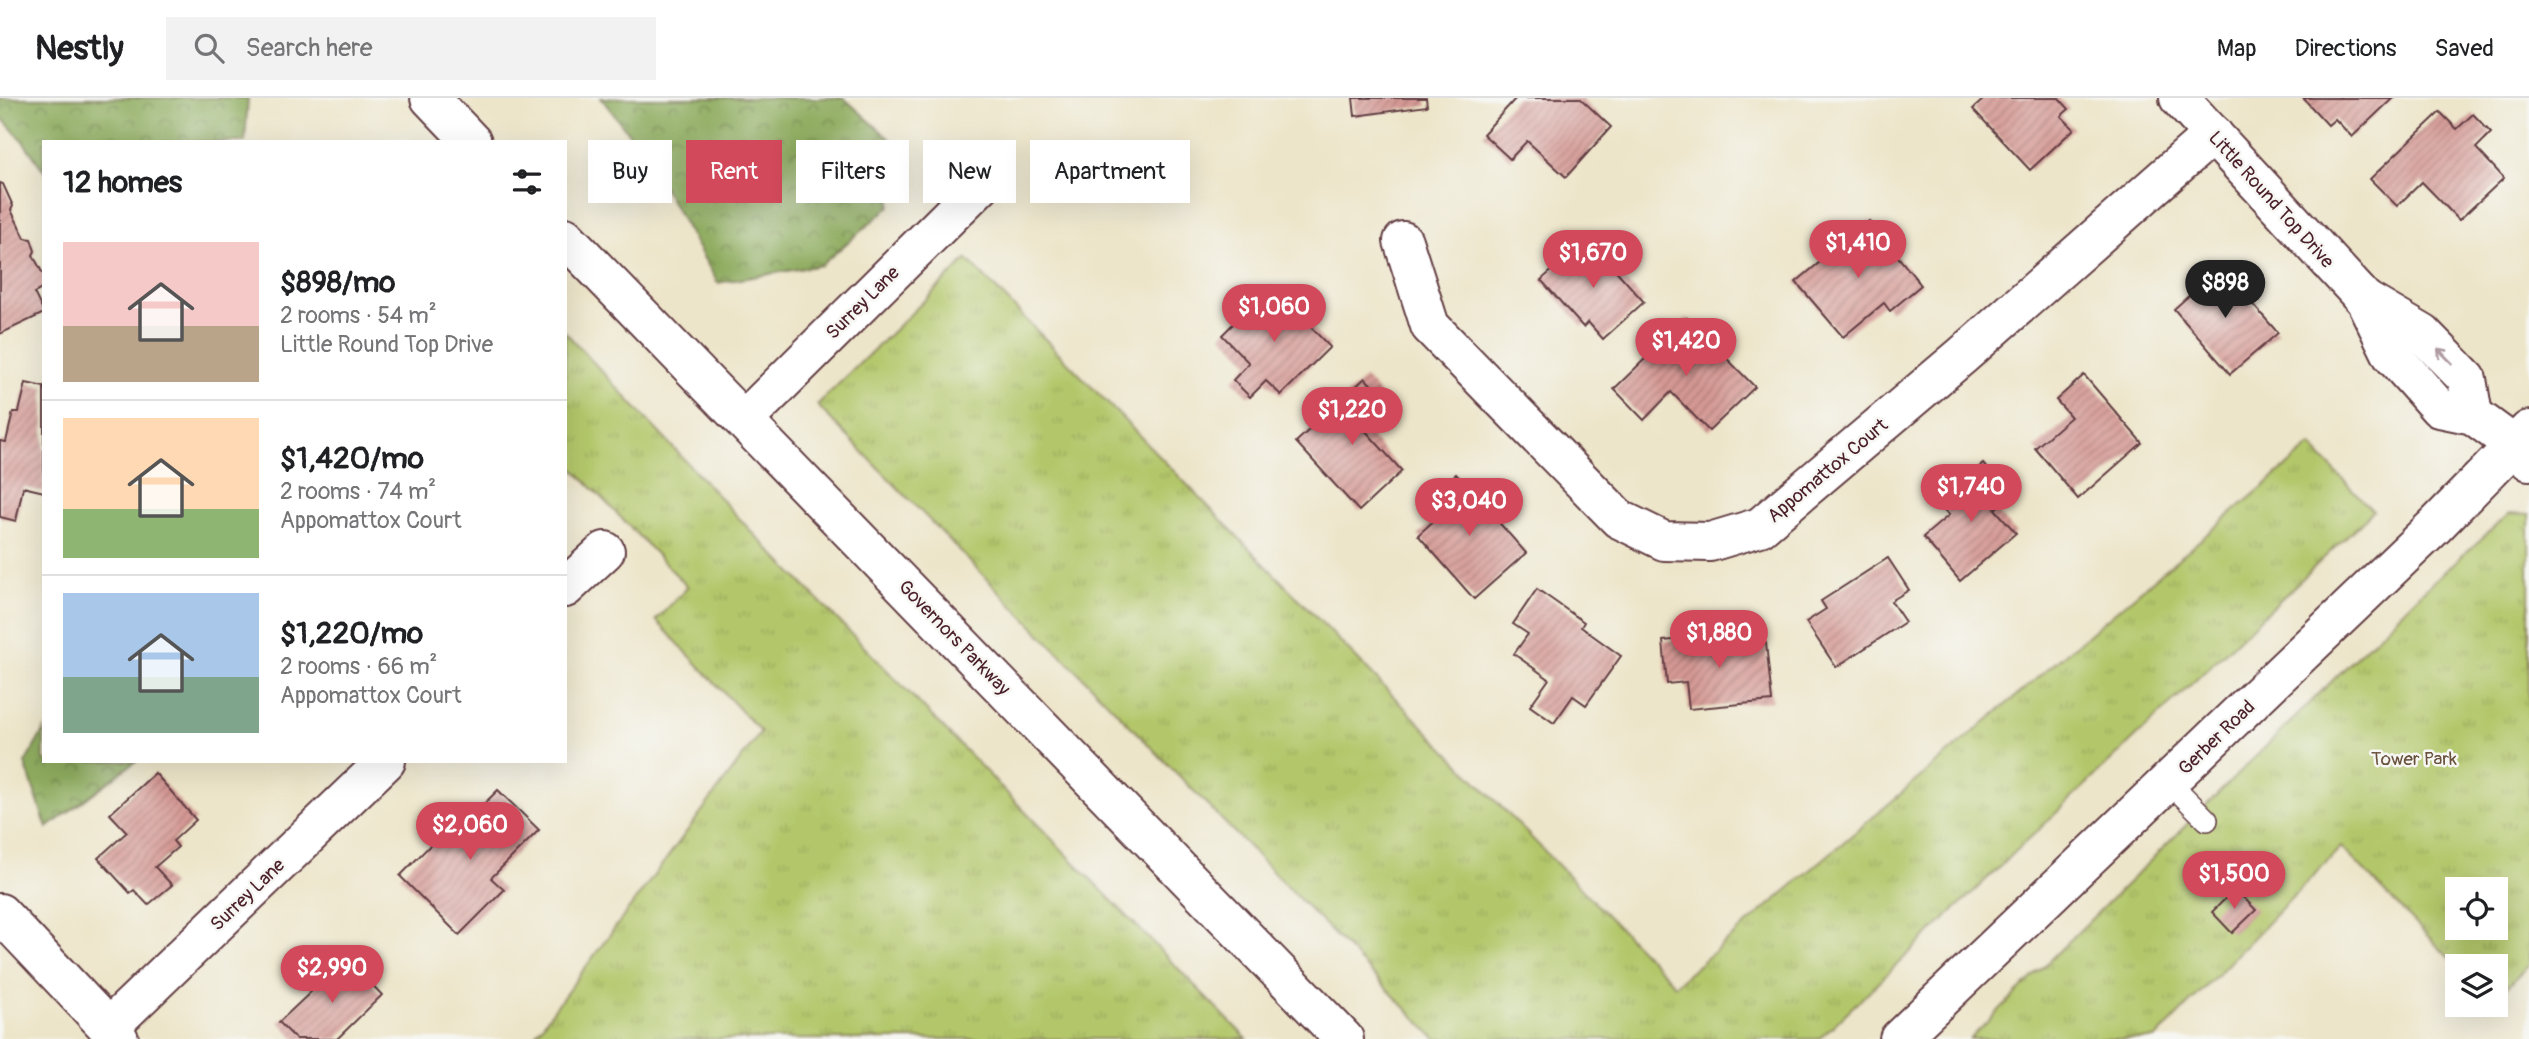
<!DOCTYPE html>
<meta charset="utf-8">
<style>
:root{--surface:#fff;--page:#f2f2f2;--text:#202124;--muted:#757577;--line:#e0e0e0;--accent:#d1495b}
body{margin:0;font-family:Pangolin,sans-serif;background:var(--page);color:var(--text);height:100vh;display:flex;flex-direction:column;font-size:26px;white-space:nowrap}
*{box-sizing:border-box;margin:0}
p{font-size:23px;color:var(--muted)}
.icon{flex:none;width:38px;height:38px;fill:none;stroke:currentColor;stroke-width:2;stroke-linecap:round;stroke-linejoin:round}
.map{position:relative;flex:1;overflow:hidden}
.details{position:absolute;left:42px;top:42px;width:525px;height:623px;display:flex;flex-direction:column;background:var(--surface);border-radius:0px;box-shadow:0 7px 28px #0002}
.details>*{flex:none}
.banner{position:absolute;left:588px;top:42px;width:665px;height:63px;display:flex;gap:14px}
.tools{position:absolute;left:2445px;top:779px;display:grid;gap:14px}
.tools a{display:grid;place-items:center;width:63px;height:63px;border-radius:0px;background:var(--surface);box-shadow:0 7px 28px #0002;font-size:35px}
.price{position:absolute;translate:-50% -60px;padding:0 16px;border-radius:24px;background:var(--accent);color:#fff;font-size:23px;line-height:46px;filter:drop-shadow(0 2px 4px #0008)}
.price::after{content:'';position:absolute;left:50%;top:42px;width:21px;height:16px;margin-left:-10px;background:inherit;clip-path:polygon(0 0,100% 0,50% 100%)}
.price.current{background:#222;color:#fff}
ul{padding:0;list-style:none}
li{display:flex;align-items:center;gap:21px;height:175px;padding:0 21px}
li+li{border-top:2px solid var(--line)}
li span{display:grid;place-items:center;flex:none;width:196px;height:140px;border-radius:0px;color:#555}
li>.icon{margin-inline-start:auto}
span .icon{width:84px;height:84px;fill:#fffc;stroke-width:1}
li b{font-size:30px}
h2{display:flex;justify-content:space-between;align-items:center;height:84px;padding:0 21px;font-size:30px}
.chip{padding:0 24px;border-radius:0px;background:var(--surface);box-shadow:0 7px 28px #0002;font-size:24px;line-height:63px}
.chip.current{background:var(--accent);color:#fff}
header{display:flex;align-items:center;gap:42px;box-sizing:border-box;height:98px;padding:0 35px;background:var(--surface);border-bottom:2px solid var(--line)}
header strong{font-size:33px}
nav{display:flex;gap:38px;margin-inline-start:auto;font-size:24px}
.search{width:490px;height:63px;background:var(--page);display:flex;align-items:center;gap:18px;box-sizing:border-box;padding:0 24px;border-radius:0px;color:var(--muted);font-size:26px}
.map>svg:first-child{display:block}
.grass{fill:url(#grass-tufts);stroke:#7e734b;stroke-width:2;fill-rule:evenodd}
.forest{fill:url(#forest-crowns);stroke:#6c6645;stroke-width:2}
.building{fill:url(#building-hatch)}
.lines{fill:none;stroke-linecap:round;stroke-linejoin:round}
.lane-casing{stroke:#623d43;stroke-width:24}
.street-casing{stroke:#623d43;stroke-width:42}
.secondary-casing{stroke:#623d43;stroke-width:42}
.primary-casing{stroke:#623d43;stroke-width:42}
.lane{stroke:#fff;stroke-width:21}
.street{stroke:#fff;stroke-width:38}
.secondary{stroke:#fff;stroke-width:38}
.primary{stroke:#fff;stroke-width:38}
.oneway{stroke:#ae9aa0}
.labels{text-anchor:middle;stroke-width:5;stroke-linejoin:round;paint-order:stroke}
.street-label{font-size:19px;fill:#4a1f2b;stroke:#f6f6f2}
.park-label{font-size:19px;fill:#6a513e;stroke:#f6f6f2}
</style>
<header>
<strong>Nestly</strong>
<div class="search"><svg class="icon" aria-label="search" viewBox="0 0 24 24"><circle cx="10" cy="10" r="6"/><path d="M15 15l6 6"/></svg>Search here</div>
<nav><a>Map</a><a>Directions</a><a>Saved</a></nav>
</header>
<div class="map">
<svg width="2529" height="941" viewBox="0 0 2529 941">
<defs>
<pattern id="grass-tufts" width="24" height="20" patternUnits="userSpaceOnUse" patternTransform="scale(1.75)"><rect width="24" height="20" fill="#b3c76b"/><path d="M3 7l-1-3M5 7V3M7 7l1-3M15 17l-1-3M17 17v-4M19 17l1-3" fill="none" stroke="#9baa5d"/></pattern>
<pattern id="forest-crowns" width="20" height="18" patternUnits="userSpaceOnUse" patternTransform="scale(1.75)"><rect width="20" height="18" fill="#8eac5f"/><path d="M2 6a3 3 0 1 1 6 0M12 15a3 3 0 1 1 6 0" fill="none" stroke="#768b4f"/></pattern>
<pattern id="building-hatch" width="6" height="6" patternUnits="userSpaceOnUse" patternTransform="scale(1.75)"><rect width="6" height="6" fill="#d59994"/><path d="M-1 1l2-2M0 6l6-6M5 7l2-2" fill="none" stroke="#af7c79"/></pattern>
</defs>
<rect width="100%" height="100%" fill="#f6f6f2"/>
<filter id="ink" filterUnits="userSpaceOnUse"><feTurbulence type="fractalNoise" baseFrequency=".0143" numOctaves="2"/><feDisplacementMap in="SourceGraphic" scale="14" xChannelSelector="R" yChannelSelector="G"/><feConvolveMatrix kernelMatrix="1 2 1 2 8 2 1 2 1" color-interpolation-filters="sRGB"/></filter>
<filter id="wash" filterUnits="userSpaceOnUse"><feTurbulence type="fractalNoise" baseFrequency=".00686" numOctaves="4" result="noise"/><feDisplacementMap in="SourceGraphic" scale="28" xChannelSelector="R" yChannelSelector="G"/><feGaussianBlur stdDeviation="1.57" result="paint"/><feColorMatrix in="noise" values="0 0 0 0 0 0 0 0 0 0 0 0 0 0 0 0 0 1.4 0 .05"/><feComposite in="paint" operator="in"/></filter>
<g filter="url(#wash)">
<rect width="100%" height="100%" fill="#ede5c9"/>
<g class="grass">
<polygon points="967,161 1675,887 2311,348 2373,413 1819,941 1436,941 817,307"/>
<polygon points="565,234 751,433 1247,941 532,941 761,634 656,522 688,489 565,362"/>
<path d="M2509,416L2529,417V867L2496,900V868H2457L2341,749L2155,941H1970L2426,490ZM2457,791H2496V830H2457Z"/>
</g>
<g class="forest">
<polygon points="0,0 248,0 245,44 44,44 44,73 23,43 0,18"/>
<polygon points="601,0 844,0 900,50 890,108 821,167 718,185 642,52"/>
<polygon points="44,632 44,663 136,663 47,730 25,665"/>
</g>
<g id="blocks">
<g class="building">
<polygon points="1353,0 1426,0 1427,8 1355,18"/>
<polygon points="1516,0 1580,0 1611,29 1566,79 1527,43 1510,61 1483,36"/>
<polygon points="1985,0 2059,0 2069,11 2061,18 2074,31 2030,72 1973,11"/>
<polygon points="2303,0 2393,0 2352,39 2335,21 2328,27"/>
<polygon points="2440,14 2457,31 2473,16 2491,35 2476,50 2504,80 2459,122 2422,84 2397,108 2370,81"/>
<polygon points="0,85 3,86 13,108 11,112 25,140 31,141 35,153 33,157 44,178 44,190 34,195 44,215 0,236"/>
<polygon points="1869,123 1921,187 1890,213 1884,205 1843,239 1796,184"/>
<polygon points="1588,141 1644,204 1603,241 1588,224 1583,229 1541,182"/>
<polygon points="2218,167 2278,235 2230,276 2174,211 2193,194 2190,191"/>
<polygon points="1271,188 1330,249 1281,297 1266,283 1250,299 1233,282 1249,265 1222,237"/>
<polygon points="1687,220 1755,289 1709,333 1671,294 1644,322 1614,291"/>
<polygon points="2084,277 2142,345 2078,401 2035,350 2071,319 2056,302"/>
<polygon points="1365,280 1389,306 1363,330 1402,373 1359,413 1296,344"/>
<polygon points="26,285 44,289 44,394 23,389 16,423 0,419 0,343 6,344 13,314 19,314"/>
<polygon points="1983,366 2010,398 1995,411 2016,435 1960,483 1923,439 1949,417 1938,405"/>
<polygon points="1456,376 1526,455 1474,501 1418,437 1438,419 1425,405"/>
<polygon points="1888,460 1909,492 1891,503 1905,524 1836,569 1806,524 1826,511 1821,503"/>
<polygon points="1537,491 1584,524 1581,529 1621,558 1586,607 1573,598 1554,625 1530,608 1549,581 1514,556 1528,536 1513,526"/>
<polygon points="1747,535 1748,546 1766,545 1772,603 1689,611 1686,584 1667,586 1663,543"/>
<polygon points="155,675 196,722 173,743 178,749 155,769 172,787 148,807 134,792 130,795 98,760 127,734 110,716"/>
<polygon points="498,692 539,732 491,780 504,792 459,837 400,778 443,734 450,740 458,732 453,727 469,712 474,716"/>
<polygon points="2235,791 2256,812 2232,835 2212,814"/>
<polygon points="347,860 382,897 337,941 296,941 279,924"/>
</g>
</g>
</g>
<g filter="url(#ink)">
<use href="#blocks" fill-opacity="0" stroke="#623d43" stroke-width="2"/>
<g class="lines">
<defs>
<polyline id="lane" points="2169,684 2207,722"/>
<g id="street">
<polyline points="2179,0 2365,202 2392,257 2439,310 2473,317 2514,347 2529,363"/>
<polyline points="1403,143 1430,228 1619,421 1664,443 1710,444 1760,429 1963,257 2213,36"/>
<polyline points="2365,202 2423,236 2467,281 2473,317"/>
<polyline points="744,322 981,87"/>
<polyline points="565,490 605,453"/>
<polyline points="108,930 386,663"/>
</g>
<g id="secondary">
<polyline points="0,815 119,941"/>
<polyline points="1899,941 2435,428 2529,332"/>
</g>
<g id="primary">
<polyline points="430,0 472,44"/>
<polyline points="565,139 1344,941"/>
</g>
</defs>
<use href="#lane" class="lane-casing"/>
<use href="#street" class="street-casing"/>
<use href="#secondary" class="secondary-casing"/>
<use href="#primary" class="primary-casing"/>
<use href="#lane" class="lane"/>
<use href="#street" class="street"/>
<use href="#secondary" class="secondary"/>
<use href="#primary" class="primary"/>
</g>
<defs><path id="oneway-shaft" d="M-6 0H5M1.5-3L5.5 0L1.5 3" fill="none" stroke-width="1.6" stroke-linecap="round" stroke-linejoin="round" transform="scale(1.75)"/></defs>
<use class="oneway" href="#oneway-shaft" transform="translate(2445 258) rotate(-134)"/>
</g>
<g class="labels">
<g class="street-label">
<text transform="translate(2272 101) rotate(48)" y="7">Little Round Top Drive</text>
<text transform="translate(862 204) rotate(-45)" y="7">Surrey Lane</text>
<text transform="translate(1827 372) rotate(-40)" y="7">Appomattox Court</text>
<text transform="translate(955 539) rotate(46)" y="7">Governors Parkway</text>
<text transform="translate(2216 639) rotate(-44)" y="7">Gerber Road</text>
<text transform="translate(247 796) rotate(-44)" y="7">Surrey Lane</text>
</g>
<g class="park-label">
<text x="2414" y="667">Tower Park</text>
</g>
</g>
</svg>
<div class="tools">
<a><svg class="icon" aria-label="locate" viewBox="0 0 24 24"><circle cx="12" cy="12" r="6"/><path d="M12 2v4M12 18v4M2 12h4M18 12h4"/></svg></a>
<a><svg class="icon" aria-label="layers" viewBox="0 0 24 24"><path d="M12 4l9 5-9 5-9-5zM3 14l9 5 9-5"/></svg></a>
</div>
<b class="price" style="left:1858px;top:182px">$1,410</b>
<b class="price" style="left:1593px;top:192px">$1,670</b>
<b class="price current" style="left:2225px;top:222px">$898</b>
<b class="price" style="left:1274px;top:246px">$1,060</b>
<b class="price" style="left:1686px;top:280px">$1,420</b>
<b class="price" style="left:1352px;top:349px">$1,220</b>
<b class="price" style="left:1971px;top:426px">$1,740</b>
<b class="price" style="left:1469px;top:440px">$3,040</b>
<b class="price" style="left:1719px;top:572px">$1,880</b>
<b class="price" style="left:470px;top:764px">$2,060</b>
<b class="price" style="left:2234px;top:813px">$1,500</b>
<b class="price" style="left:332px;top:907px">$2,990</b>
<div class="banner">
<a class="chip">Buy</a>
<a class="chip current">Rent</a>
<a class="chip">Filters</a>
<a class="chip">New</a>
<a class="chip">Apartment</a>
</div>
<section class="details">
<h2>12 homes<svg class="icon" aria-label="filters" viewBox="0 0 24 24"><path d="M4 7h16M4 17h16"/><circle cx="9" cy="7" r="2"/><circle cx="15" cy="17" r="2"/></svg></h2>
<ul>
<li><span style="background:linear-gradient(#f6c9c9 60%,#b9a48a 0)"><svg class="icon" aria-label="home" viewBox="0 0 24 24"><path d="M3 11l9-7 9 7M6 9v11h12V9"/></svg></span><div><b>$898/mo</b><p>2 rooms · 54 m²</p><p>Little Round Top Drive</p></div></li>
<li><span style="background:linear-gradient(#ffd9b3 65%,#8fb573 0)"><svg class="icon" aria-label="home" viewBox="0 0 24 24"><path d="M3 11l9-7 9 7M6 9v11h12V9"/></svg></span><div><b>$1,420/mo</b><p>2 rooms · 74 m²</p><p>Appomattox Court</p></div></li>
<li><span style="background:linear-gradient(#a9c7e8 60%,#7fa58c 0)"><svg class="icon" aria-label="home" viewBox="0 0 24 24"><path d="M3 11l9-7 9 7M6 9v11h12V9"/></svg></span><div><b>$1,220/mo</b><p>2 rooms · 66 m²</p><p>Appomattox Court</p></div></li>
</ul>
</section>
</div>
